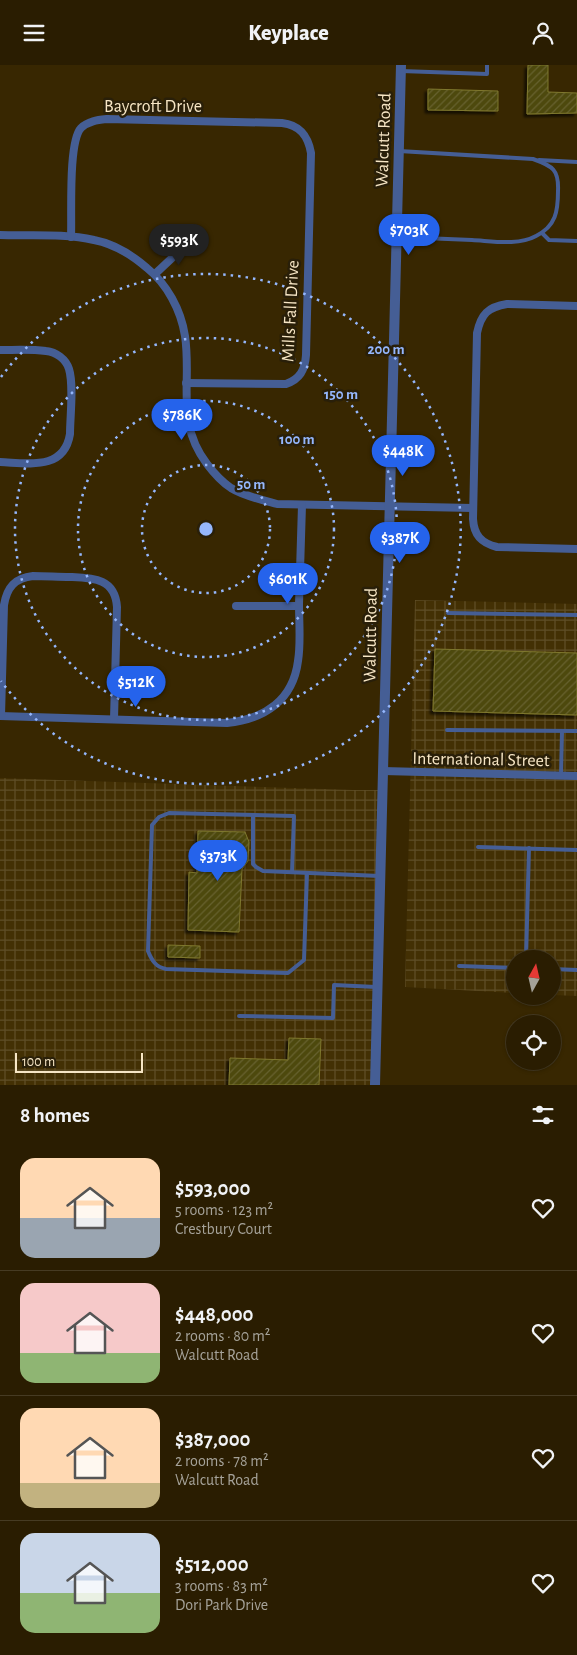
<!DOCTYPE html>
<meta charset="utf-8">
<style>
:root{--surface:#2a1d01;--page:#362a10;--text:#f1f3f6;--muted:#a5a299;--line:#463b23;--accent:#2563eb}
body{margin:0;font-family:"Alegreya Sans",sans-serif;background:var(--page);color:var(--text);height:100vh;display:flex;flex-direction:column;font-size:19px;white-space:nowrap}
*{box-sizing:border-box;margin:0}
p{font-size:16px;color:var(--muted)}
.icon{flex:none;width:28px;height:28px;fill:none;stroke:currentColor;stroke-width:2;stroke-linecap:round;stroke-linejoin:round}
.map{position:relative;height:1020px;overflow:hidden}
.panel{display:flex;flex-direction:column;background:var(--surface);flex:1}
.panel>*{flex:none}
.needle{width:32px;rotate:8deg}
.buttons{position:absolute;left:506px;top:885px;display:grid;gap:10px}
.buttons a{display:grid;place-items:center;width:55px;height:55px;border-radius:50%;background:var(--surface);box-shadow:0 1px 4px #0004,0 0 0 1px var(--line);font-size:25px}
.scale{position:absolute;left:15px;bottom:12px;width:128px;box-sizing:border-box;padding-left:5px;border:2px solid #f7e6c5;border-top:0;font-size:14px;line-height:18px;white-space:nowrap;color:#f7e6c5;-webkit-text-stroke:4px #291f09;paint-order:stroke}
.price{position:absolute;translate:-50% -42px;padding:0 11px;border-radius:18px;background:var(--accent);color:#fff;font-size:16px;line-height:32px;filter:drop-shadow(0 1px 2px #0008)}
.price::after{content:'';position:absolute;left:50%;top:30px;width:15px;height:11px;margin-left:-8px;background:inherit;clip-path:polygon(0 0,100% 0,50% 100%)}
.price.current{background:#222;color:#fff}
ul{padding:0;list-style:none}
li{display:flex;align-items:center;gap:15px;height:125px;padding:0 20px}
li+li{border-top:1px solid var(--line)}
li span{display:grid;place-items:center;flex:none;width:140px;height:100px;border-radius:15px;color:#555}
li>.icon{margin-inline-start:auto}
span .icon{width:60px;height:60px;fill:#fffc;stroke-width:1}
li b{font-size:21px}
h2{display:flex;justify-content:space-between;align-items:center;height:60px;padding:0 20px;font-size:21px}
header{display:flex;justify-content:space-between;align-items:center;height:65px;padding:0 20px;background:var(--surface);font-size:22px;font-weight:800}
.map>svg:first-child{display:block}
.industrial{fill:url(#industrial-grid)}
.building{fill:url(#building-hatch);stroke:#7f782e;filter:url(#shadow)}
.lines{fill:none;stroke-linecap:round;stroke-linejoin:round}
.service{stroke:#455e95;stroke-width:4}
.minor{stroke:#455e95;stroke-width:8}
.tertiary{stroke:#455e95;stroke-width:10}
.ring{fill:none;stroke:#95b7fd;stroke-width:2.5;stroke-dasharray:2.5 5}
.labels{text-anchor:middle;stroke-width:5;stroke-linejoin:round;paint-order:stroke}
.street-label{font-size:18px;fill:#f7e6c5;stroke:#291f09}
.centre{fill:#95b7fd;stroke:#291f09;stroke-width:2.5}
.ring-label{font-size:15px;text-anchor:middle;font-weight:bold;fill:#95b7fd;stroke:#291f09;stroke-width:5;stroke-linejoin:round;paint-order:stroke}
</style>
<header><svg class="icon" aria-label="menu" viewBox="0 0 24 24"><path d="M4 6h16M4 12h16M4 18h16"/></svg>Keyplace<svg class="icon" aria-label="person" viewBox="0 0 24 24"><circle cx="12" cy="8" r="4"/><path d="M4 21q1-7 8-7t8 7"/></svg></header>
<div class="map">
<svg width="577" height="1020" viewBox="0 0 577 1020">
<defs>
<pattern id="industrial-grid" width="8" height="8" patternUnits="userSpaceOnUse" patternTransform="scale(1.25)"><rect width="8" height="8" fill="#433004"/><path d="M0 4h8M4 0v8" fill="none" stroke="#5f4e27"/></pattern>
<pattern id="building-hatch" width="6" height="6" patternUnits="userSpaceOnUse" patternTransform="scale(1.25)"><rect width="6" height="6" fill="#4d480d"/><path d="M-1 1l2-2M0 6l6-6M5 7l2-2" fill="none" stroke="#67622f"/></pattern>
<filter id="shadow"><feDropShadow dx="-3" dy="3" stdDeviation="1" flood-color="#0009"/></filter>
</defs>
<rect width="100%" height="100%" fill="#382701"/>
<g class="industrial">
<polygon points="415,535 577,539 577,931 553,930 552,894 515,894 515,928 405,922"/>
<polygon points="0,713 353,725 383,725 375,1020 0,1020"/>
</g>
<g class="building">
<polygon points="528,0 548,0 548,27 577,28 577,48 527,49"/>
<polygon points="428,24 498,26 498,46 428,45"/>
<polygon points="435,584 577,588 577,650 433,646"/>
<polygon points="198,766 245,767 249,777 248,796 242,804 239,867 188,865 189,807 197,808"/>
<polygon points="168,880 200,881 200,893 168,892"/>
<polygon points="289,973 321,974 319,1020 229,1020 230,993 288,995"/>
</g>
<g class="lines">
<g class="service">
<polyline points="401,6 487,9 487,0"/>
<polyline points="539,95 577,97"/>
<polyline points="542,168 549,175 577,176"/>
<path d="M399,172C423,173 447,174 472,175C492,176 518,181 536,171C556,161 558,146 558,126C559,105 553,101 533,94L399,86"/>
<polyline points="448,548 577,550"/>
<polyline points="447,665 577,666"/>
<polyline points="561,711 562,666"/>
<polyline points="253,750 253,799 256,802 263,806 380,811"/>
<polyline points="478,782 577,785"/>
<path d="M292,807L294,751L169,748L159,752L152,760L148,886C152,896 156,902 166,904L288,908L304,895L307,808"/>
<polyline points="526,894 529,783"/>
<polyline points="459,901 515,903"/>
<polyline points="552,904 577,905"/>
<polyline points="239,951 333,953 334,920 376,922"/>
</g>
<g class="minor">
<path d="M0,170C31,171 64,168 94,175C115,179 132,190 147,203C167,219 181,245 185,271C192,318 175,357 207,399C213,407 222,417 231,423C244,431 262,435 277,439L473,443"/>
<path d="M71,172C72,150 68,77 81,63C88,56 98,55 107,54L282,58C300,60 308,71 311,88L306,290C305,305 300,314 286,319L186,318"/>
<polyline points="155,209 189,177"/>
<path d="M577,241L507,239C488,242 481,249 477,268L473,454C474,470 481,478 497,482L577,484"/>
<path d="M0,285C15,285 31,284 46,286C56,287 66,294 69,304C74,320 70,352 70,369C64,406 28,398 0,397"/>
<polyline points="236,541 299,541"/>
<path d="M0,651L227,658C265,654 293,635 298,596C301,578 299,558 299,539C300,506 301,473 302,440"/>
<path d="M1,651L4,540C7,522 15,513 33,511C46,511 58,512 70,512C93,513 115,513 117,542L114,654"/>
<polyline points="383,706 577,711"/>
</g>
<polyline class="tertiary" points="375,1020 401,0"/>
</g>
<g class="ring">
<circle cx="206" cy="464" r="64"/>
<circle cx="206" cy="464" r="128"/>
<circle cx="206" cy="464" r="191"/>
<path d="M1 312A255 255 0 1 1 1 616"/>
</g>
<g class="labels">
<g class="street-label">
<text x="153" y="47">Baycroft Drive</text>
<text transform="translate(383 75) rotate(-88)" y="6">Walcutt Road</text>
<text transform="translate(290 246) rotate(-87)" y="6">Mills Fall Drive</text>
<text transform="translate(370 570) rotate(-89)" y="6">Walcutt Road</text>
<text transform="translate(481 694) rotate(1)" y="6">International Street</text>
</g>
</g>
<circle cx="206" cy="464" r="8" class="centre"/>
<g class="ring-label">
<text x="386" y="289">200 m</text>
<text x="341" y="334">150 m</text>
<text x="297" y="379">100 m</text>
<text x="251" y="424">50 m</text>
</g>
</svg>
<div class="buttons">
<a><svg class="needle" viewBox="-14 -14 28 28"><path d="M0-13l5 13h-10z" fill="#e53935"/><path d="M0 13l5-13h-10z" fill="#a5a299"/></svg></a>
<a><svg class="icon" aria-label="locate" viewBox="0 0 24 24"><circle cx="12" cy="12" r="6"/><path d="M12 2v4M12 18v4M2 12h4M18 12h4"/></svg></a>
</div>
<div class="scale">100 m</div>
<b class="price" style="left:409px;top:191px">$703K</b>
<b class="price current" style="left:179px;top:201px">$593K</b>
<b class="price" style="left:182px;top:376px">$786K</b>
<b class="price" style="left:403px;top:412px">$448K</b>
<b class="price" style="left:400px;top:499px">$387K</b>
<b class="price" style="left:288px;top:540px">$601K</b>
<b class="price" style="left:136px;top:643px">$512K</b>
<b class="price" style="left:218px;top:817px">$373K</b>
</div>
<section class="panel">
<h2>8 homes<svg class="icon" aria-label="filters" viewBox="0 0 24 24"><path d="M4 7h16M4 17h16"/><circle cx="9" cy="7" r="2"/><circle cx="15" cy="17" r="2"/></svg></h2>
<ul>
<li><span style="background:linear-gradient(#ffd9b3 60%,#9aa5b1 0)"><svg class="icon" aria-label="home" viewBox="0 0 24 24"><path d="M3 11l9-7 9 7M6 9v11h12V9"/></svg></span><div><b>$593,000</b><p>5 rooms · 123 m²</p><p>Crestbury Court</p></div><svg class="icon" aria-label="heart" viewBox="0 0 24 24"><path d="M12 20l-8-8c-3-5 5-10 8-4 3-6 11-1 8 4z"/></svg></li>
<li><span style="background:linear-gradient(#f6c9c9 70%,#8fb573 0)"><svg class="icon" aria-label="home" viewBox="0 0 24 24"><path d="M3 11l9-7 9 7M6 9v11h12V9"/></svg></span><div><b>$448,000</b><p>2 rooms · 80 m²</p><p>Walcutt Road</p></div><svg class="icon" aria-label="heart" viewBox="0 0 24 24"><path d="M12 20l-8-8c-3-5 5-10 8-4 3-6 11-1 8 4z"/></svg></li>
<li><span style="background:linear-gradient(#ffd9b3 75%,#c2b280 0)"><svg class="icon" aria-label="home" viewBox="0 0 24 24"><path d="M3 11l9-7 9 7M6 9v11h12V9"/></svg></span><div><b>$387,000</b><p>2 rooms · 78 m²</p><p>Walcutt Road</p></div><svg class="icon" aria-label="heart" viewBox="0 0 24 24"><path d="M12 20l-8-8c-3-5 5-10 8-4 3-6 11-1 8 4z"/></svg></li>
<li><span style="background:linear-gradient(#c9d6e8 60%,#8fb573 0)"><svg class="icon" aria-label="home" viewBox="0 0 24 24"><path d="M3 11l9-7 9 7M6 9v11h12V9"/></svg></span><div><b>$512,000</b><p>3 rooms · 83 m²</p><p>Dori Park Drive</p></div><svg class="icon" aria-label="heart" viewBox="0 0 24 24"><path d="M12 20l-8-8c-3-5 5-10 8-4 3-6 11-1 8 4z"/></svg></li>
</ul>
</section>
